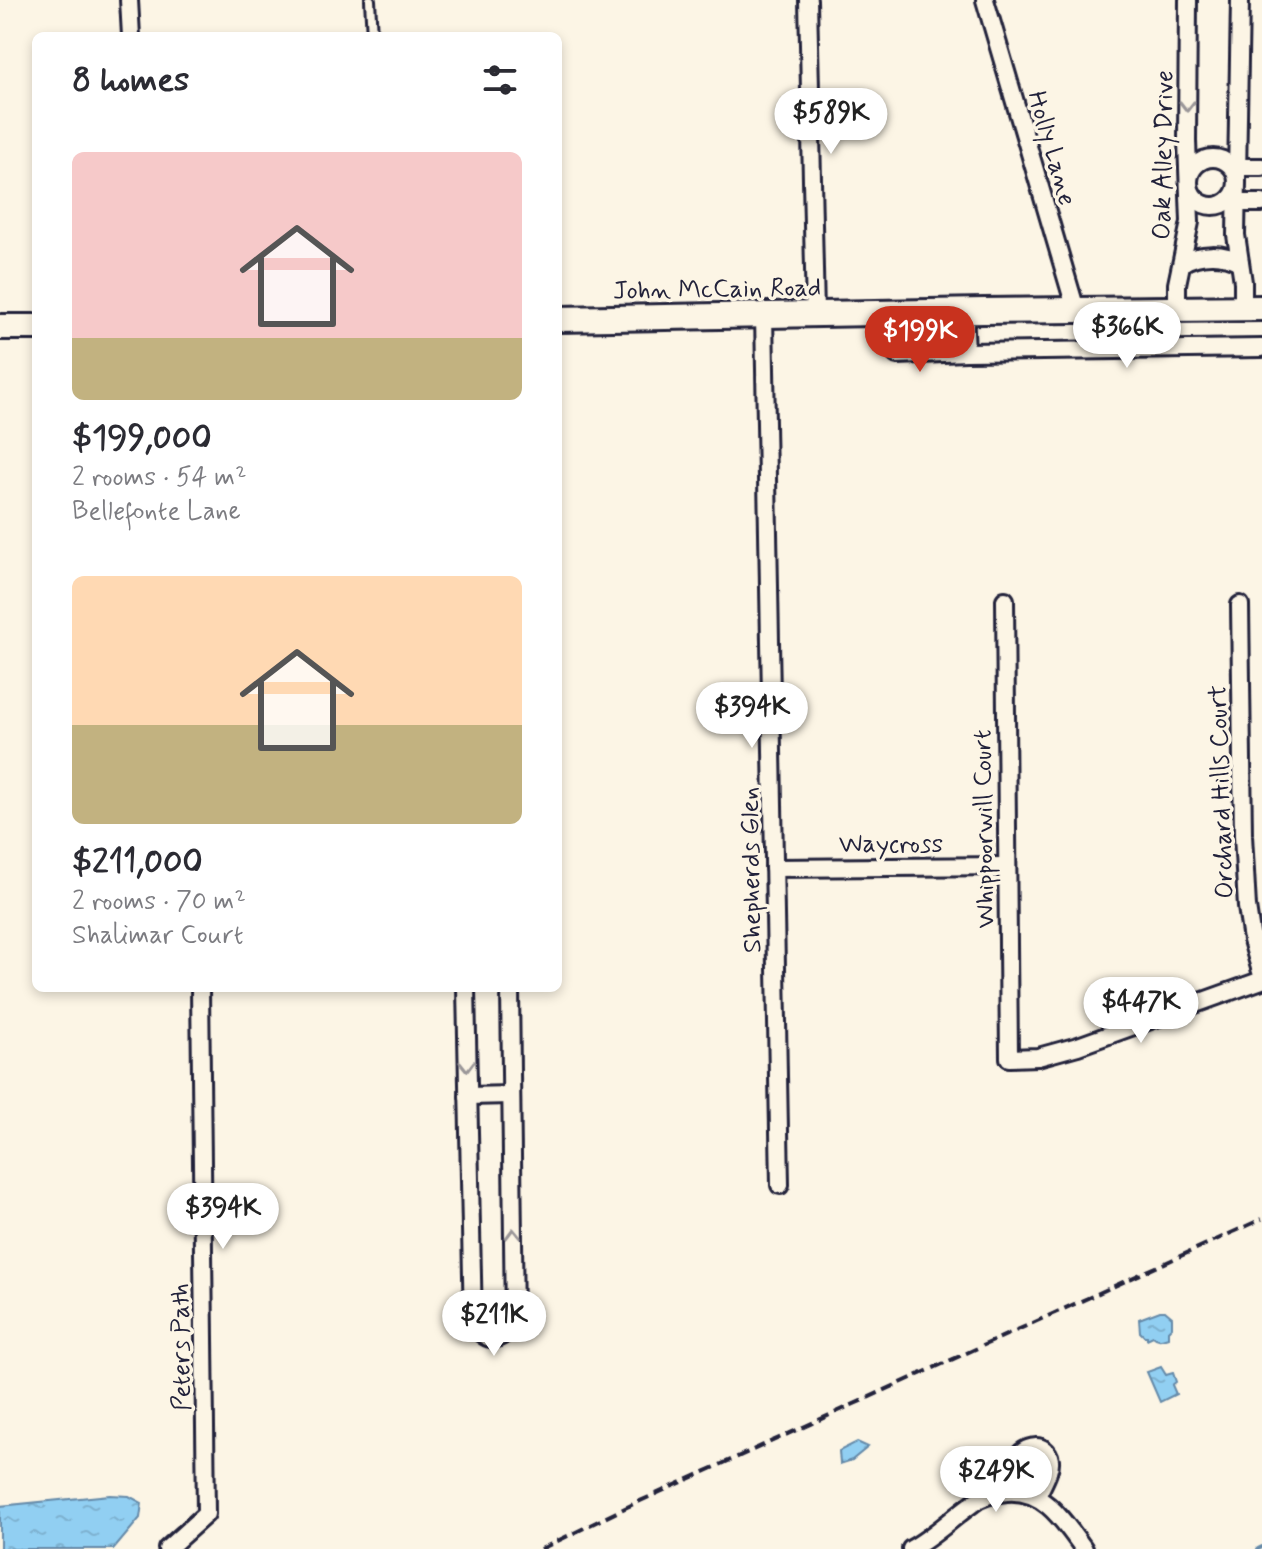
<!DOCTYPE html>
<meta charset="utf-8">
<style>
:root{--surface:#fff;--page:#f7f7f7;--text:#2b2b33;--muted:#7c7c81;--accent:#c8321e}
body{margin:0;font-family:Mynerve,sans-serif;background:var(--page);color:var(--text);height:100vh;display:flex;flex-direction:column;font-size:30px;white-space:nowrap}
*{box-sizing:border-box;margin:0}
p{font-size:26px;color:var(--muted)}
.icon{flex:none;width:44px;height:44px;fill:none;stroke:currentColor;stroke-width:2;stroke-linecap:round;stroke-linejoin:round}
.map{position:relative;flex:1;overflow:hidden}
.panel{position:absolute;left:32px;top:32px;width:530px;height:960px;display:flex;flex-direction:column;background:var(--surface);border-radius:12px;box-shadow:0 4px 12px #0003}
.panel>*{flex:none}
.price{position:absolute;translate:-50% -68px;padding:0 18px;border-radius:28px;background:#fff;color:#222;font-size:26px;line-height:52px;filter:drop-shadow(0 2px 4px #0008)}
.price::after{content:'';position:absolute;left:50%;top:48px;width:24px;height:18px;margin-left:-12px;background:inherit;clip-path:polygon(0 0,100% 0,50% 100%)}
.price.active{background:var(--accent);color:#fff}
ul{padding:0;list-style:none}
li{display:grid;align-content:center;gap:16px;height:424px;padding:0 40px}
li span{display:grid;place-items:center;height:248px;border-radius:12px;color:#555}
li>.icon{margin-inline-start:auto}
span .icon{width:144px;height:144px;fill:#fffc;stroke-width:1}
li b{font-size:34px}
h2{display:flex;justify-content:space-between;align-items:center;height:96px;padding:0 40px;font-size:34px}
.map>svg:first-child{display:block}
.water{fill:url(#water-ripples);stroke:#658aa9;stroke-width:2}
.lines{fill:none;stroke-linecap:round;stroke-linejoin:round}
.stream{stroke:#658aa9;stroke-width:4}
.service-casing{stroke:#22223b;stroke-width:14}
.minor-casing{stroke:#22223b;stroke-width:22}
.secondary-casing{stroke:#22223b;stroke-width:30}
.service{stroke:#fcf5e5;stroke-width:8}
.minor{stroke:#fcf5e5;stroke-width:16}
.secondary{stroke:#fcf5e5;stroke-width:24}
.rail{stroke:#22223b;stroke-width:4;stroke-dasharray:12 6;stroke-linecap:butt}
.oneway{stroke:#9a9698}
.labels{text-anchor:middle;stroke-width:7;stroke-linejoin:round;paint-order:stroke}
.street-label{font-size:26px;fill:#22223b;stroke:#fcf5e5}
</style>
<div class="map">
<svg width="1262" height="1549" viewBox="0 0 1262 1549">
<defs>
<pattern id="water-ripples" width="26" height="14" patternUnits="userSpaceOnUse" patternTransform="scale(2)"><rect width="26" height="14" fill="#91cff2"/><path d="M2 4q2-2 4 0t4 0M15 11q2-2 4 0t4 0" fill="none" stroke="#7db1d0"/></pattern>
</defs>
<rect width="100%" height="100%" fill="#fcf5e5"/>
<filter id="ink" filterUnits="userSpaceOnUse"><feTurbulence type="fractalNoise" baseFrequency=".0125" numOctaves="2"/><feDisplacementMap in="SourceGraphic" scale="16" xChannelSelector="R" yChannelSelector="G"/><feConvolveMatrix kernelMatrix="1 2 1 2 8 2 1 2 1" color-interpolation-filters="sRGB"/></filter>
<g filter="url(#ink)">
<g class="water">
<path d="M1160,1311H1165L1172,1317V1327L1168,1331V1337C1162,1339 1158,1341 1153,1336L1147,1339V1336H1144L1140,1332L1139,1319Z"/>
<polygon points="1161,1367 1166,1375 1173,1373 1176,1382 1172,1385 1176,1394 1160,1402 1147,1372"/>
<polygon points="857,1442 868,1447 852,1460 840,1464 839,1451"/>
<polygon points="110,1495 129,1496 142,1503 140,1518 114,1549 0,1549 0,1506"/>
</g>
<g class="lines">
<polyline class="stream" points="1258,1549 1262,1547"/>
<defs>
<polyline id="service" points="370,0 372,36"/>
<g id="minor">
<polyline points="129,0 131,36"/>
<polyline points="808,0 815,314"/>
<polyline points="985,0 1076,310"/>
<polyline points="1240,0 1236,235 1243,282 1243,308"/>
<circle cx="1213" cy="182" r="24"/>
<polyline points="1237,167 1262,167"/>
<polyline points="1237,203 1262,203"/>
<path d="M1182,263C1199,253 1224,252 1240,263"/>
<polyline points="1177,309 1177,284 1190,222 1187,141 1188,0"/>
<polyline points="964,311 966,352"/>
<polyline points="764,315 780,1185"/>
<polyline points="897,355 966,352 1262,348"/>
<polyline points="1005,600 1009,1058 1038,1057 1078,1046 1262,980"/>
<polyline points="1240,605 1243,835 1247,907 1252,940 1262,975"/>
<polyline points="774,868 1007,866"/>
<path d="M466,988L473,1324C488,1344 500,1343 514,1323L510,988"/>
<polyline points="468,1096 511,1095"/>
<path d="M1013,1491C1013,1481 1012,1469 1017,1459C1023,1445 1047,1441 1050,1460C1051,1472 1041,1486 1037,1497"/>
<polyline points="167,1549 206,1514 200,988"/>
<path d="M911,1549C933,1537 951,1519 972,1504C981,1496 995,1493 1007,1492C1045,1489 1064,1522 1084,1549"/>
</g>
<g id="secondary">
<polyline points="558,319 984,311 1262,308"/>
<polyline points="0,327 36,327"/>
</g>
</defs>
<use href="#service" class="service-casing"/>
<use href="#minor" class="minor-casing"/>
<use href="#secondary" class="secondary-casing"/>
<use href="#service" class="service"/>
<use href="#minor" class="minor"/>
<use href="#secondary" class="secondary"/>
<polyline class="rail" points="541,1549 627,1507 1262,1219"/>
</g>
<defs><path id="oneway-chevron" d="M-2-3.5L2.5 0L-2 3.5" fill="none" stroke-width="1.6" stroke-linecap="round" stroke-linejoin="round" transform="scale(2)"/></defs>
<g class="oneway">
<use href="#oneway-chevron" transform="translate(1187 106) rotate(90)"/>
<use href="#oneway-chevron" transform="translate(467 1066) rotate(89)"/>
<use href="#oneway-chevron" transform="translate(513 1234) rotate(-91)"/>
</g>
</g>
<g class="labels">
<g class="street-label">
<text transform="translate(1053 148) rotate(74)" y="9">Holly Lane</text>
<text transform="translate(1162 155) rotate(-89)" y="9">Oak Alley Drive</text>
<text transform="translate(717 288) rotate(-1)" y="9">John McCain Road</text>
<text transform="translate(1220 792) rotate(-92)" y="9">Orchard Hills Court</text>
<text transform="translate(983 829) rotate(-91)" y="9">Whippoorwill Court</text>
<text x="891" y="852">Waycross</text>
<text transform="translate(750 870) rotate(-91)" y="9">Shepherds Glen</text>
<text transform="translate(180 1347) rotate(-91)" y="9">Peters Path</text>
</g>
</g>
</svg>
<b class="price" style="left:831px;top:156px">$589K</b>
<b class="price" style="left:1127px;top:370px">$366K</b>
<b class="price active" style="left:920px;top:374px">$199K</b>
<b class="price" style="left:752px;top:750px">$394K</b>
<b class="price" style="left:1141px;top:1045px">$447K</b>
<b class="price" style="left:223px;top:1251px">$394K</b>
<b class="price" style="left:494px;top:1358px">$211K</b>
<b class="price" style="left:996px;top:1514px">$249K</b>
<section class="panel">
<h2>8 homes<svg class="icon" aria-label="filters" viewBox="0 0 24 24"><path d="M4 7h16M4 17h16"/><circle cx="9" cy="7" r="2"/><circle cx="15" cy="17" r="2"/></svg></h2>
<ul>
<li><span style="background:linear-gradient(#f6c9c9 75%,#c2b280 0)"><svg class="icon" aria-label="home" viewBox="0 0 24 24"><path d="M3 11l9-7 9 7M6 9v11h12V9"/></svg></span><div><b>$199,000</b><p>2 rooms · 54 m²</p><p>Bellefonte Lane</p></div></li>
<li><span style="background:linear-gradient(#ffd9b3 60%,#c2b280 0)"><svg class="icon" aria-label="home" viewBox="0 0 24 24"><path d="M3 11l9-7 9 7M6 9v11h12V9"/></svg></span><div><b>$211,000</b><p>2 rooms · 70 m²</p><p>Shalimar Court</p></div></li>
</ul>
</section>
</div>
